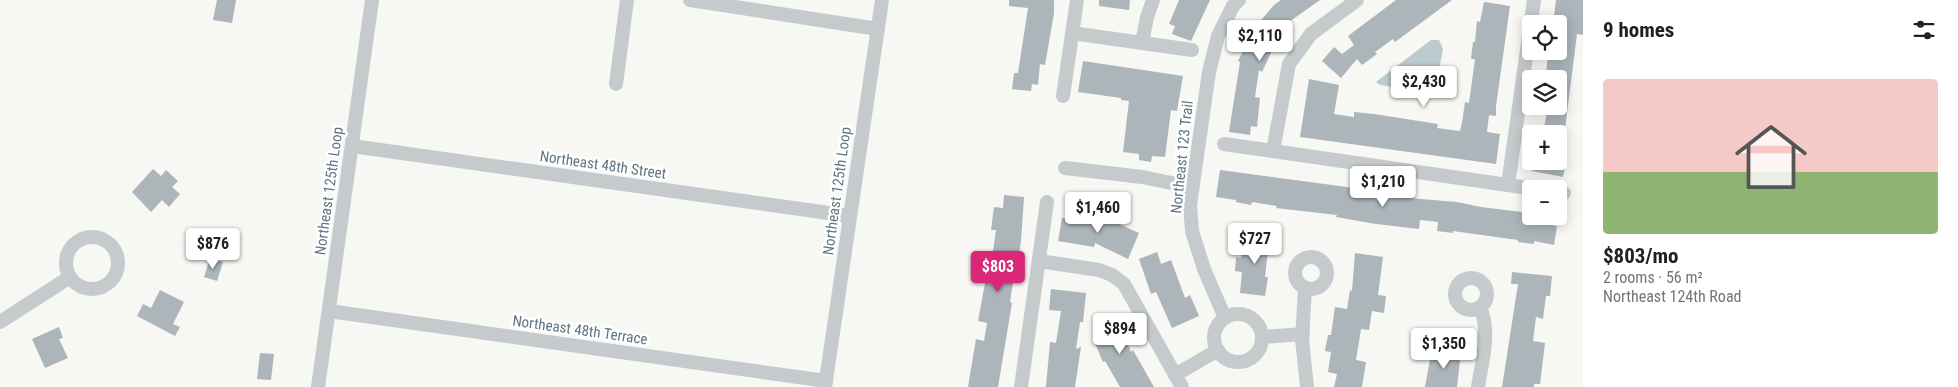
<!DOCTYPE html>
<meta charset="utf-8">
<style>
:root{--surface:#fff;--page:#f2f2f2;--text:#202124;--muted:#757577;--line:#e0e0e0;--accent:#db2777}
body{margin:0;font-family:"Roboto Condensed",sans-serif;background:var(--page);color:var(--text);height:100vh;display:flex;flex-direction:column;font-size:19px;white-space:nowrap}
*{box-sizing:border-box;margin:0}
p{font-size:16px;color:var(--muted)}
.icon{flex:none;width:28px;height:28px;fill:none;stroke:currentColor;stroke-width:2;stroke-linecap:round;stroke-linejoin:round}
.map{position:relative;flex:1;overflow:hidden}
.panel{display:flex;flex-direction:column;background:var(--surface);width:375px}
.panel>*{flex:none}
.controls{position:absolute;left:1522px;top:15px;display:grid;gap:10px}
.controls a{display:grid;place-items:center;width:45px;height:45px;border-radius:5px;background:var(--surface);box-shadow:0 2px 12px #0003;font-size:25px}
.price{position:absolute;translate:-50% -42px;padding:0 11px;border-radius:5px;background:#fff;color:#222;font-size:16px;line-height:32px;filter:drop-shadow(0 1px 2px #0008)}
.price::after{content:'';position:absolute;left:50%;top:30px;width:15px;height:11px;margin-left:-8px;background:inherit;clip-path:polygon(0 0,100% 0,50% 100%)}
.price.current{background:var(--accent);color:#fff}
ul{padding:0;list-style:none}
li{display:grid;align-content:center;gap:10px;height:265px;padding:0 20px}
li+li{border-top:1px solid var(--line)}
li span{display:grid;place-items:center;height:155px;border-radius:5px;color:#555}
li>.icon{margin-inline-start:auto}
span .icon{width:90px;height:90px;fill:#fffc;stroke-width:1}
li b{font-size:21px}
h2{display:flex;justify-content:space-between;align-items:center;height:60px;padding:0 20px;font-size:21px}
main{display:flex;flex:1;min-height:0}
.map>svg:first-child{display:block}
.water{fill:#bbcacd}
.building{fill:#abb5ba}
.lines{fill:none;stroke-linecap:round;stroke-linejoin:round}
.minor{stroke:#c5cacd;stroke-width:14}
.labels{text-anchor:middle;stroke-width:5;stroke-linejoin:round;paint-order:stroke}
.street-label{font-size:15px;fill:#607582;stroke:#fff}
</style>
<main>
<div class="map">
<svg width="1583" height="387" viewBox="0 0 1583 387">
<rect width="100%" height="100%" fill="#f7f7f4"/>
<polygon class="water" points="1431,40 1439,40 1443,49 1435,91 1427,93 1380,85 1376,82"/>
<g class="building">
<polygon points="217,0 236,0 232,23 213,20"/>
<polygon points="1009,0 1054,0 1054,13 1045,65 1040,64 1038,85 1032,84 1031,91 1012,89 1014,73 1018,73 1028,8 1009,6"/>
<polygon points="1099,0 1130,0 1129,10 1099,6"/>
<polygon points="1179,0 1210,0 1191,41 1172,34 1175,26 1169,24"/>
<polygon points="1281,0 1320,0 1289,22 1281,32 1262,72 1259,70 1255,97 1260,98 1257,127 1251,126 1250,135 1229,132 1240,62 1238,61 1257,25 1274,5"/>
<polygon points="1396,0 1452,0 1395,42 1393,39 1375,52 1377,54 1362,65 1357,59 1341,78 1322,61 1334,47 1342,54 1354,45 1348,36"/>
<polygon points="1556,0 1583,0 1583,35 1577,34 1565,129 1563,129 1563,134 1543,134 1548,106 1559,106 1559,79 1555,79 1556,75 1546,74 1548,54 1554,55 1554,51 1559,51 1559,24 1553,24"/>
<polygon points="1484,2 1510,6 1496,106 1496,116 1489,115 1487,132 1500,134 1496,164 1300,137 1309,79 1339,85 1334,114 1354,117 1354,112 1374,114 1438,124 1437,128 1460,131 1462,123 1465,102 1469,103 1475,59 1471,59 1473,42 1475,42 1477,21 1480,22"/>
<polygon points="1083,61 1183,76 1177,111 1171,110 1165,157 1152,156 1151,162 1139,160 1139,154 1123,152 1129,101 1121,100 1121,98 1078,92"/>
<polygon points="1533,161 1566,161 1563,177 1532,171"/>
<polygon points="153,169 161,176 166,170 178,181 172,187 180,194 169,207 162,200 151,212 132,192"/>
<polygon points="1220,170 1377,191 1397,195 1397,197 1457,202 1481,207 1531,213 1531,216 1537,216 1536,222 1557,226 1554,245 1534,241 1534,244 1518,242 1518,240 1453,231 1453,233 1437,231 1438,222 1420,220 1419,229 1376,224 1336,217 1337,215 1276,208 1277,206 1252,202 1251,205 1236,202 1236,200 1216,197"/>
<polygon points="1004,195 1024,197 1021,241 1016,275 1014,275 1010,302 1012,303 998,387 968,387 976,339 984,341 987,323 978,321 985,283 986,265 991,265 996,230 991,230 994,207 1003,208"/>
<polygon points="1077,215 1108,219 1139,233 1128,259 1095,243 1094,247 1058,241 1062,218 1076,220"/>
<polygon points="1253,234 1276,238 1274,250 1268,249 1265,277 1268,277 1265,296 1240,293 1242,272 1235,271 1236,257 1241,258 1244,241 1251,242"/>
<polygon points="1157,252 1161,264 1171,260 1185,298 1190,295 1199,316 1172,328 1156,292 1151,294 1139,259"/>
<polygon points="1355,253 1383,257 1378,295 1386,296 1384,313 1372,311 1369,330 1361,329 1356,360 1366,362 1362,387 1334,387 1337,374 1328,372 1331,352 1325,351 1328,335 1331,335 1335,307 1347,309 1350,290 1352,291"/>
<polygon points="210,258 223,262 217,281 204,277"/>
<polygon points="1512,272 1552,276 1550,296 1546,296 1543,319 1536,317 1533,341 1545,343 1540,384 1534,384 1534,387 1502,387 1518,284 1511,284"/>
<polygon points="1051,289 1086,293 1083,322 1080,322 1076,349 1081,347 1075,387 1046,387 1050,342 1056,343 1061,311 1049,310"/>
<polygon points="160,290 184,302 173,324 180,327 175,336 137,316 143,304 151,308"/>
<polygon points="1115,315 1131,352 1133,350 1154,387 1120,387 1105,361 1103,362 1094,341 1100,339 1094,324"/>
<polygon points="59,327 63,338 59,339 68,358 45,368 32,339"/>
<polygon points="1445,350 1461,352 1457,387 1425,387 1431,354 1444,356"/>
<polygon points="260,353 274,354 271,380 257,379"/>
</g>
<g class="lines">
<g class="minor">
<polyline points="690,0 878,29"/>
<polyline points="1072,33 1192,50"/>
<polyline points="1142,43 1147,17 1153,0"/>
<polyline points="616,84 627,0"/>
<polyline points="1063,96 1077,0"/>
<polyline points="1224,144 1535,189"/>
<polyline points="352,146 850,216"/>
<polyline points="1273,151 1289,64 1311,34 1357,0"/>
<polyline points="1065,168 1142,177 1192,187"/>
<polyline points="1508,185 1534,0"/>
<polyline points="1559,192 1564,193"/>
<circle cx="92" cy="263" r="26"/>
<circle cx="1311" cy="273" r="16"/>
<polyline points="1039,261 1099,270 1112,275 1124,284 1182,387"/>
<circle cx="1471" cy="294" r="16"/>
<polyline points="1305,288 1302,339 1307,387"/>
<polyline points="329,311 826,381"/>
<circle cx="1238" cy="338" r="24"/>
<polyline points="1225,318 1204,269 1192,231 1190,205 1209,72 1218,36 1233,6 1239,0"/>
<polyline points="0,322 70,277"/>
<polyline points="1262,337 1303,334"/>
<polyline points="1175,375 1218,350"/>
<polyline points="318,387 372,0"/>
<polyline points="825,387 882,0"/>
<polyline points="1021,387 1047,202"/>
<path d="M1478,387C1482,361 1491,332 1480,307"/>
</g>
</g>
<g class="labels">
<g class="street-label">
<text transform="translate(1182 157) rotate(-84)" y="5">Northeast 123 Trail</text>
<text transform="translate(603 165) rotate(8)" y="5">Northeast 48th Street</text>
<text transform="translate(329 191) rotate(-82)" y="5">Northeast 125th Loop</text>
<text transform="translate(837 191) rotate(-82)" y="5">Northeast 125th Loop</text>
<text transform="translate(580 330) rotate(8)" y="5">Northeast 48th Terrace</text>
</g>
</g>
</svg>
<div class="controls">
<a><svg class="icon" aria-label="locate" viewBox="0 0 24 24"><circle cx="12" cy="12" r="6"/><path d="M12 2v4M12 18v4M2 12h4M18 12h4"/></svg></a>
<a><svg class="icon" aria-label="layers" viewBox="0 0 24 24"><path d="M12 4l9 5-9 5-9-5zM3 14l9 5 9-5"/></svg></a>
<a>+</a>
<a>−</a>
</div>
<b class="price" style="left:1260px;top:62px">$2,110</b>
<b class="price" style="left:1424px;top:108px">$2,430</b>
<b class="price" style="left:1383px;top:208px">$1,210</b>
<b class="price" style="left:1098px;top:234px">$1,460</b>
<b class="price" style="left:1255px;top:265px">$727</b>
<b class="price" style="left:213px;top:270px">$876</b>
<b class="price current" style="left:998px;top:293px">$803</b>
<b class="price" style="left:1120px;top:355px">$894</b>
<b class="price" style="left:1444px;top:370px">$1,350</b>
</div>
<section class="panel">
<h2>9 homes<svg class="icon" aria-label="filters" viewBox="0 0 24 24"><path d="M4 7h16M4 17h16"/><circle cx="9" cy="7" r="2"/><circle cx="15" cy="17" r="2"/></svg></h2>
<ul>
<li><span style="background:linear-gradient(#f6c9c9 60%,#8fb573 0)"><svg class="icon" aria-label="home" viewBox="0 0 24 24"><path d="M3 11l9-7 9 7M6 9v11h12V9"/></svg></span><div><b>$803/mo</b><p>2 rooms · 56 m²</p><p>Northeast 124th Road</p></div></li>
</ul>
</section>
</main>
